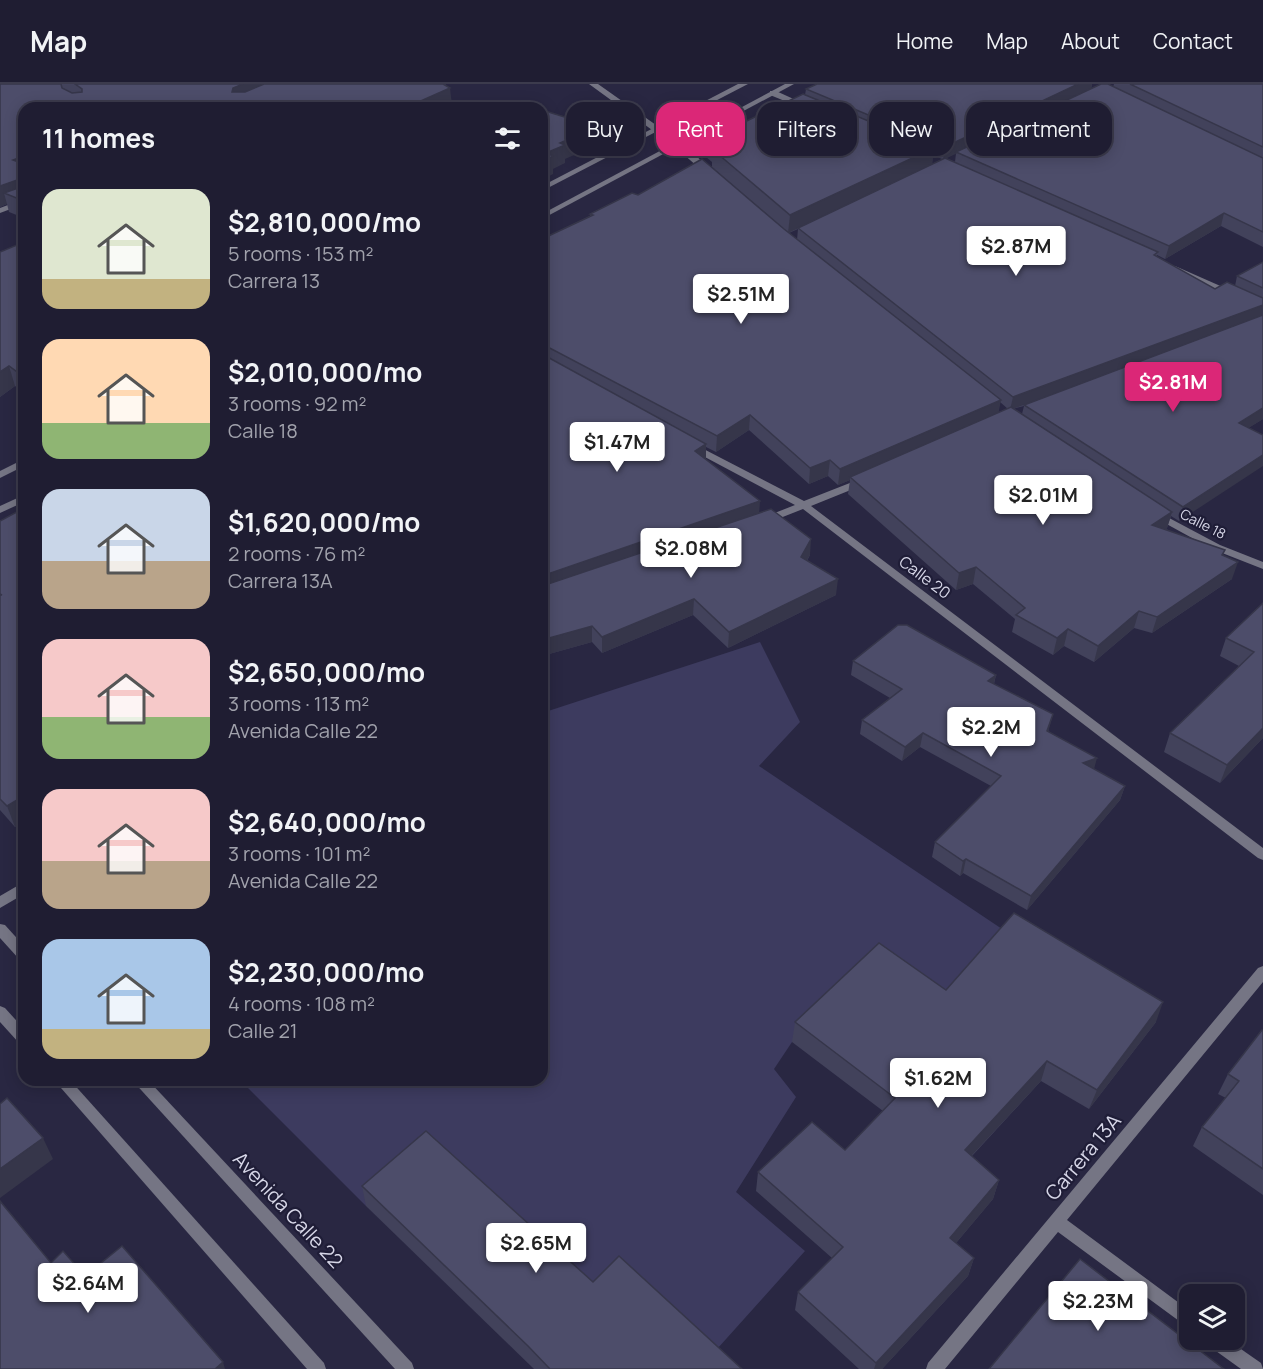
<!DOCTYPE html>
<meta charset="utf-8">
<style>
:root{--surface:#1f1d32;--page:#27263a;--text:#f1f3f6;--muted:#a1a2ac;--line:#3c3b4d;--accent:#db2777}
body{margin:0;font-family:Manrope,sans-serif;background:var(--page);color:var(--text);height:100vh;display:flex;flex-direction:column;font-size:22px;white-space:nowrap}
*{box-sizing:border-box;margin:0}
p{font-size:20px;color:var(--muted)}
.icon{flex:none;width:33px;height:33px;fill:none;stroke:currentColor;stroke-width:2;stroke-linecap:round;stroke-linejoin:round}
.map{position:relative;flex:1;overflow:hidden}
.drawer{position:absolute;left:18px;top:18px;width:530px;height:984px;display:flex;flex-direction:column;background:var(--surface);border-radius:18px;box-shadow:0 3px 15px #0003,0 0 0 2px var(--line)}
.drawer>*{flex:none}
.top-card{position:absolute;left:566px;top:18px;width:570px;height:54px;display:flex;gap:12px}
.buttons{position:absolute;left:1179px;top:1200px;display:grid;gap:12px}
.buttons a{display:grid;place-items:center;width:66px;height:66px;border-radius:12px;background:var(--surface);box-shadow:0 3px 15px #0003,0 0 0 2px var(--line);font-size:30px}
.price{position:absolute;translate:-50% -51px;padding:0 14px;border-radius:6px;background:#fff;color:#222;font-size:20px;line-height:39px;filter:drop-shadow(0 2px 3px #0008)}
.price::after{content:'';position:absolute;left:50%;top:36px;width:18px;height:14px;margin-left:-9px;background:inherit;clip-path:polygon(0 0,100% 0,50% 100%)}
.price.active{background:var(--accent);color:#fff}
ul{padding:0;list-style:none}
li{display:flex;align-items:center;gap:18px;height:150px;padding:0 24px}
li span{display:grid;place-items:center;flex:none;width:168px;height:120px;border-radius:18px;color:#555}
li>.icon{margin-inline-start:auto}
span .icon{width:72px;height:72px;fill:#fffc;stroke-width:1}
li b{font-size:26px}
h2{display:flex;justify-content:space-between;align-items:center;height:72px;padding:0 24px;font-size:26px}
.tag{padding:0 21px;border-radius:18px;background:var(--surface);box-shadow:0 3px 15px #0003,0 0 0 2px var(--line);font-size:21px;line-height:54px}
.tag.active{background:var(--accent);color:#fff}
header{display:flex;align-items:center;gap:36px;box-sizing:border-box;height:84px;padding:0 30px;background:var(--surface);border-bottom:2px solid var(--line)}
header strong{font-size:28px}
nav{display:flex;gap:33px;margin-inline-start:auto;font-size:21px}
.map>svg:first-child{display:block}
.green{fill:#3d3b5f}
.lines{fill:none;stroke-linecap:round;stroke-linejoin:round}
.minor{fill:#757584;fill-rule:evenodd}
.tertiary{fill:#757584;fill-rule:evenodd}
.wall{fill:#42425b;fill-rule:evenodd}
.shaded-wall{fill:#36364a}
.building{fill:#4d4d6a;stroke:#36364a;stroke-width:1.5}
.labels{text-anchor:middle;stroke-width:4.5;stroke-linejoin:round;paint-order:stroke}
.far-street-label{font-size:14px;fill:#d6d6e7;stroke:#1f1d37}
.street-label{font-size:16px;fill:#d6d6e7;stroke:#1f1d37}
.near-street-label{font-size:20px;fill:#d6d6e7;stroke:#1f1d37}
</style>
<header>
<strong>Map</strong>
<nav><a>Home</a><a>Map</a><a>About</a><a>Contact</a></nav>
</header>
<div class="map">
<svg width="1263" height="1285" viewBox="0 0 1263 1285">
<rect width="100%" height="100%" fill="#292742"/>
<polygon class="green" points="760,558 800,638 759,682 1008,849 939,929 862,875 792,958 774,985 796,1013 736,1108 805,1167 709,1274 594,1216 429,1067 366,1122 240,996 542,996 542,629"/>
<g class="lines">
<g class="minor">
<polygon points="589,0 598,0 680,58 712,86 712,90 706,90 674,62"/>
<polygon points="770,7 776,7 809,22 802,24 770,11"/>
<polygon points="24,115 24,120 0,129 0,124"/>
<polygon points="1175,182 1234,208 1235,210 1228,212 1172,187 1171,185"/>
<polygon points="692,359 804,417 860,395 868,395 868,399 811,422 1263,764 1263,776 1258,774 803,425 770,438 762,438 761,436 762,434 795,421 688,364 688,360"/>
<polygon points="1156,427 1220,461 1263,478 1263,485 1212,465 1152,432 1151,430 1152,428"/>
<polygon points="24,798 24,810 0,824 0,812"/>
<polygon points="1263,882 1263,898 1067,1136 1190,1227 1190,1245 1058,1148 945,1285 926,1285 928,1279 1258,884"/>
<polygon points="1207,1256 1228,1256 1261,1279 1263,1285 1241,1285 1209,1262"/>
</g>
<g class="tertiary">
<polygon points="738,0 748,0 542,107 542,102"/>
<polygon points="785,0 794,0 542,135 542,130"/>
<polygon points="24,375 24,382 0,394 0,387"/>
<polygon points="24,411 24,418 0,429 0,422"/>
<polygon points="0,840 5,841 24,862 24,877 19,875 0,854"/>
<polygon points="0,922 5,924 24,945 24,961 19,959 0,938"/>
<polygon points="54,996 70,996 324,1279 326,1285 307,1285"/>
<polygon points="132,996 148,996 412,1279 414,1285 395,1285"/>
</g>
</g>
<g class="wall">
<polygon points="0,0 446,0 445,1 452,21 24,24 24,134 9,128 7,120 0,123"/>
<path d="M1092,0L1091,5L1113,3L1114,0H1263V163L1221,142L1165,175L1157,171V173L1215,205L1235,202L1237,192L1263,178V335L1248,344L1179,437L1171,432L1167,444L1166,445L1224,471L1232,495L1152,549L1134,544L1094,578L1064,562L1053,571L1012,548L1015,535L973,500L956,506L848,410L850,396L838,401L828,392L809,400L749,346L716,368L706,363V375L759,428L810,471L807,477L836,511L728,564L693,531L602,569L592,558L542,572V155L590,132V130L784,145L712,83V78L706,73L707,56L805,11L806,5ZM956,69L955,78L946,74ZM933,71L942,75L932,80ZM798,145L797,156L789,149ZM1000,318L1008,325L998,329ZM1024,322L1022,330L1014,325L1016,324Z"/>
<polygon points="24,158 24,308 15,302 0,313 0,168"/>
<polygon points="24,424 24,737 15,743 0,726 0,437"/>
<polygon points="1263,519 1263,654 1220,699 1164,668 1170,649 1239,582 1220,572 1226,554"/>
<polygon points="853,577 996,591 994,600 1049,645 1048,648 1094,685 1125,702 1120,716 1027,826 963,789 960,792 932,773 935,758 991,702 920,663 902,677 860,650 862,636 890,614 851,591"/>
<polygon points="946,906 1156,938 1089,1025 1041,997 972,1072 999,1096 993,1115 956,1159 974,1174 968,1192 882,1285 859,1285 795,1226 798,1208 832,1174 756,1107 758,1088 845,1066 883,1027 792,958 795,938"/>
<polygon points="1263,947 1263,1111 1193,1062 1202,1043 1226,1014 1218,1010 1228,990"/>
<polygon points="362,1102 593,1198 742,1285 534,1285 366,1122"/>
</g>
<g class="shaded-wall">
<polygon points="243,0 284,0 236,24 232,8 233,4"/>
<polygon points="1078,0 1092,0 1091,5 943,76 945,63"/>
<polygon points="450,4 452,21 445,24 405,24"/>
<polygon points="597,43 597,61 565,75 565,79 553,85 553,90 542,96 542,78 546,69 560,59"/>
<polygon points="934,64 932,81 788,149 790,131"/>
<polygon points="24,72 24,92 13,76"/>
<polygon points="20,95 24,109 4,109 7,120 0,123 0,102"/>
<polygon points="1224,129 1221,142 1165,175 1169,162"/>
<polygon points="1263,221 1263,233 1010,326 1013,313"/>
<polygon points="9,282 15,302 0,313 0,288"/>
<polygon points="1001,316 998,331 850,393 850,396 838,401 840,385"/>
<polygon points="1263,324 1263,335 1234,353 1239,339"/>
<polygon points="750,331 749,346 716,368 717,352"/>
<polygon points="706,360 706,375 695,367"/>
<polygon points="1263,371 1263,382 1179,437 1183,423"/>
<polygon points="830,376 828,392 809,400 810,384"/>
<polygon points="760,417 759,432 542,508 542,492"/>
<polygon points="1172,428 1167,444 1148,457 1152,441"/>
<polygon points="811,455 810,471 799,489 801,473"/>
<polygon points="1238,478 1232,495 1152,549 1157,533"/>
<polygon points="976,483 973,500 956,506 959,489"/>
<polygon points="838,495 836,511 728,564 729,548"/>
<polygon points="694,515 693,531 602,569 602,553"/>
<polygon points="1139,527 1134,544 1094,578 1098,562"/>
<polygon points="592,542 592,558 542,572 542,556"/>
<polygon points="1068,545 1064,562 1053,571 1057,554"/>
<polygon points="996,591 992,606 988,597"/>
<polygon points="1053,630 1049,645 1043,661 1047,647"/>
<polygon points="1263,644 1263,654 1220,699 1227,681"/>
<polygon points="923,649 920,663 902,677 905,663"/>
<polygon points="1097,674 1093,689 1083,679"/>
<polygon points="1125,702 1120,716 1027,826 1031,812"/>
<polygon points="24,712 24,737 15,743 7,722"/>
<polygon points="966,775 963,789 960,792 963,777"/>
<polygon points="1163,918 1156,938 1089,1025 1097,1006"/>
<polygon points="1047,977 1041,997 959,1085 965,1066"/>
<polygon points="43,1054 53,1075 0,1114 0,1085"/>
<polygon points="999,1096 993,1115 945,1172 950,1154"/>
<polygon points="974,1174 968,1192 882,1285 874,1285 876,1279"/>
<polygon points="223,1278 225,1285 215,1285"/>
</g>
<g class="building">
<polygon points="0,0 61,0 62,4 72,9 82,8 82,5 75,0 243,0 233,4 232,8 245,8 264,0 443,0 450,4 405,24 24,24 24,72 13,76 24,80 24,117 4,109 21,103 20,95 0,102"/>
<polygon points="817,0 1078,0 945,63 806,5"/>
<polygon points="1101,0 1108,0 1263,74 1263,148 1224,129 1169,162 956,68"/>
<polygon points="1130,0 1263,0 1263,63"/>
<polygon points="803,10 934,64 790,131 712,65 716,63 707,56"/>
<polygon points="525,21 535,24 518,24"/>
<polygon points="542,26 597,43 560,59 565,61 546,69 553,72 542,78"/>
<polygon points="945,74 1158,168 1154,171 1215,205 1227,198 1263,214 1263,221 1013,313 798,144"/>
<polygon points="702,75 784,145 1001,316 840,385 830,376 810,384 750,331 717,352 542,260 542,155 593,131 590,130 632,109 638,111"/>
<polygon points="24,158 24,293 9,282 0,288 0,168"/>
<polygon points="1263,178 1263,204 1237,192"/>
<polygon points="1263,231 1263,324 1239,339 1263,351 1263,371 1183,423 1024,321"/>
<polygon points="542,270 706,360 695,367 760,417 542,492"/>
<polygon points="1011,323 1172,428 1152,441 1225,466 1222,471 1238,478 1157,533 1139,527 1098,562 1068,545 1057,554 1016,531 1025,524 976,483 959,489 850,393"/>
<polygon points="24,424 24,712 7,722 0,715 0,511 2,511 0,510 0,437"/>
<polygon points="771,425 811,455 801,473 838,495 729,548 694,515 602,553 592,542 542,556 542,502"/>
<polygon points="1263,519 1263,644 1227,681 1170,649 1254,568 1226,554"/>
<polygon points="898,541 907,541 996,591 988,597 1053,630 1047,647 1097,674 1083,679 1125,702 1031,812 966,775 963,777 935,758 1001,692 923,649 905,663 862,636 902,605 853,577"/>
<polygon points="1014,829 1163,918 1097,1006 1047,977 965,1066 999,1096 950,1154 974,1174 876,1279 798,1208 843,1163 758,1088 812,1038 845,1066 895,1014 795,938 879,859 946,906"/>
<polygon points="1262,946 1263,947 1263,1085 1202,1043 1239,997 1228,990"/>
<polygon points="7,1014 43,1054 0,1085 0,1020"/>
<polygon points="426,1047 593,1198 619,1172 742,1285 550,1285 528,1262 362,1102"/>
<polygon points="0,1117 51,1179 63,1167 85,1192 122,1162 223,1278 215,1285 0,1285"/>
<polygon points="1080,1175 1224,1285 989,1285"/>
</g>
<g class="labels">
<g class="far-street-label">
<text transform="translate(1203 440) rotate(27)" y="5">Calle 18</text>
</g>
<g class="street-label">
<text transform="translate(925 493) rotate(37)" y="6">Calle 20</text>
</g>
<g class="near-street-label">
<text transform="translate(1083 1073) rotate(-50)" y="7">Carrera 13A</text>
<text transform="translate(288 1126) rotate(47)" y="7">Avenida Calle 22</text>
</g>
</g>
</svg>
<div class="buttons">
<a><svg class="icon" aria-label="layers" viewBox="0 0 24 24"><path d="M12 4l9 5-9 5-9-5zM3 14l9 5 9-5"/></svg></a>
</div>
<b class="price" style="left:1016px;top:193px">$2.87M</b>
<b class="price" style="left:741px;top:241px">$2.51M</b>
<b class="price active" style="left:1173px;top:329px">$2.81M</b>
<b class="price" style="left:617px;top:389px">$1.47M</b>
<b class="price" style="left:1043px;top:442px">$2.01M</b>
<b class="price" style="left:691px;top:495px">$2.08M</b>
<b class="price" style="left:991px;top:674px">$2.2M</b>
<b class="price" style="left:938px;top:1025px">$1.62M</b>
<b class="price" style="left:536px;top:1190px">$2.65M</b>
<b class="price" style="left:88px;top:1230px">$2.64M</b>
<b class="price" style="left:1098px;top:1248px">$2.23M</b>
<div class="top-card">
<a class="tag">Buy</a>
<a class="tag active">Rent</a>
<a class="tag">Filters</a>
<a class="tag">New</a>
<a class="tag">Apartment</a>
</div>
<section class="drawer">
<h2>11 homes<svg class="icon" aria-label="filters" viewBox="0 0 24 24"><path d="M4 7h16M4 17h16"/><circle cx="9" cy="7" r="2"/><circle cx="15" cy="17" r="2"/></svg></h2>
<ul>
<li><span style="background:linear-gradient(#dfe7d0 75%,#c2b280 0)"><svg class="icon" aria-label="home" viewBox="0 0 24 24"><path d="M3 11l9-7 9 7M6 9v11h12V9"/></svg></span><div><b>$2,810,000/mo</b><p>5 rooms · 153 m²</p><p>Carrera 13</p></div></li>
<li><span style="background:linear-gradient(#ffd9b3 70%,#8fb573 0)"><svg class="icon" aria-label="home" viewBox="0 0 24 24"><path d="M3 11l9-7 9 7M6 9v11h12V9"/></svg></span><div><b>$2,010,000/mo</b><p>3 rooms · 92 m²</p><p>Calle 18</p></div></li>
<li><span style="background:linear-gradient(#c9d6e8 60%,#b9a48a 0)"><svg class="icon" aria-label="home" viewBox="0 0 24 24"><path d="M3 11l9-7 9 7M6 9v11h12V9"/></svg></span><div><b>$1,620,000/mo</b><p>2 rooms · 76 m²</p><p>Carrera 13A</p></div></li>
<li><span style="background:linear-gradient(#f6c9c9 65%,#8fb573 0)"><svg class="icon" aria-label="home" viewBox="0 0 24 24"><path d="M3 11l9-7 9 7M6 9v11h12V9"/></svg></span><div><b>$2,650,000/mo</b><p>3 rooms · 113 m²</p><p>Avenida Calle 22</p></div></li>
<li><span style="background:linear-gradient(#f6c9c9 60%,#b9a48a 0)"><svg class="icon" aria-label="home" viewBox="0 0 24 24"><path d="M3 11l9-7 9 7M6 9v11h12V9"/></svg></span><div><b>$2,640,000/mo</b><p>3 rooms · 101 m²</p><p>Avenida Calle 22</p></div></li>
<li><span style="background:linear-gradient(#a9c7e8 75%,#c2b280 0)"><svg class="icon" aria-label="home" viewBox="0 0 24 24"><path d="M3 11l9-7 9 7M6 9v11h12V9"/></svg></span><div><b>$2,230,000/mo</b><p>4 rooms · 108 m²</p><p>Calle 21</p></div></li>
</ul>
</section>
</div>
